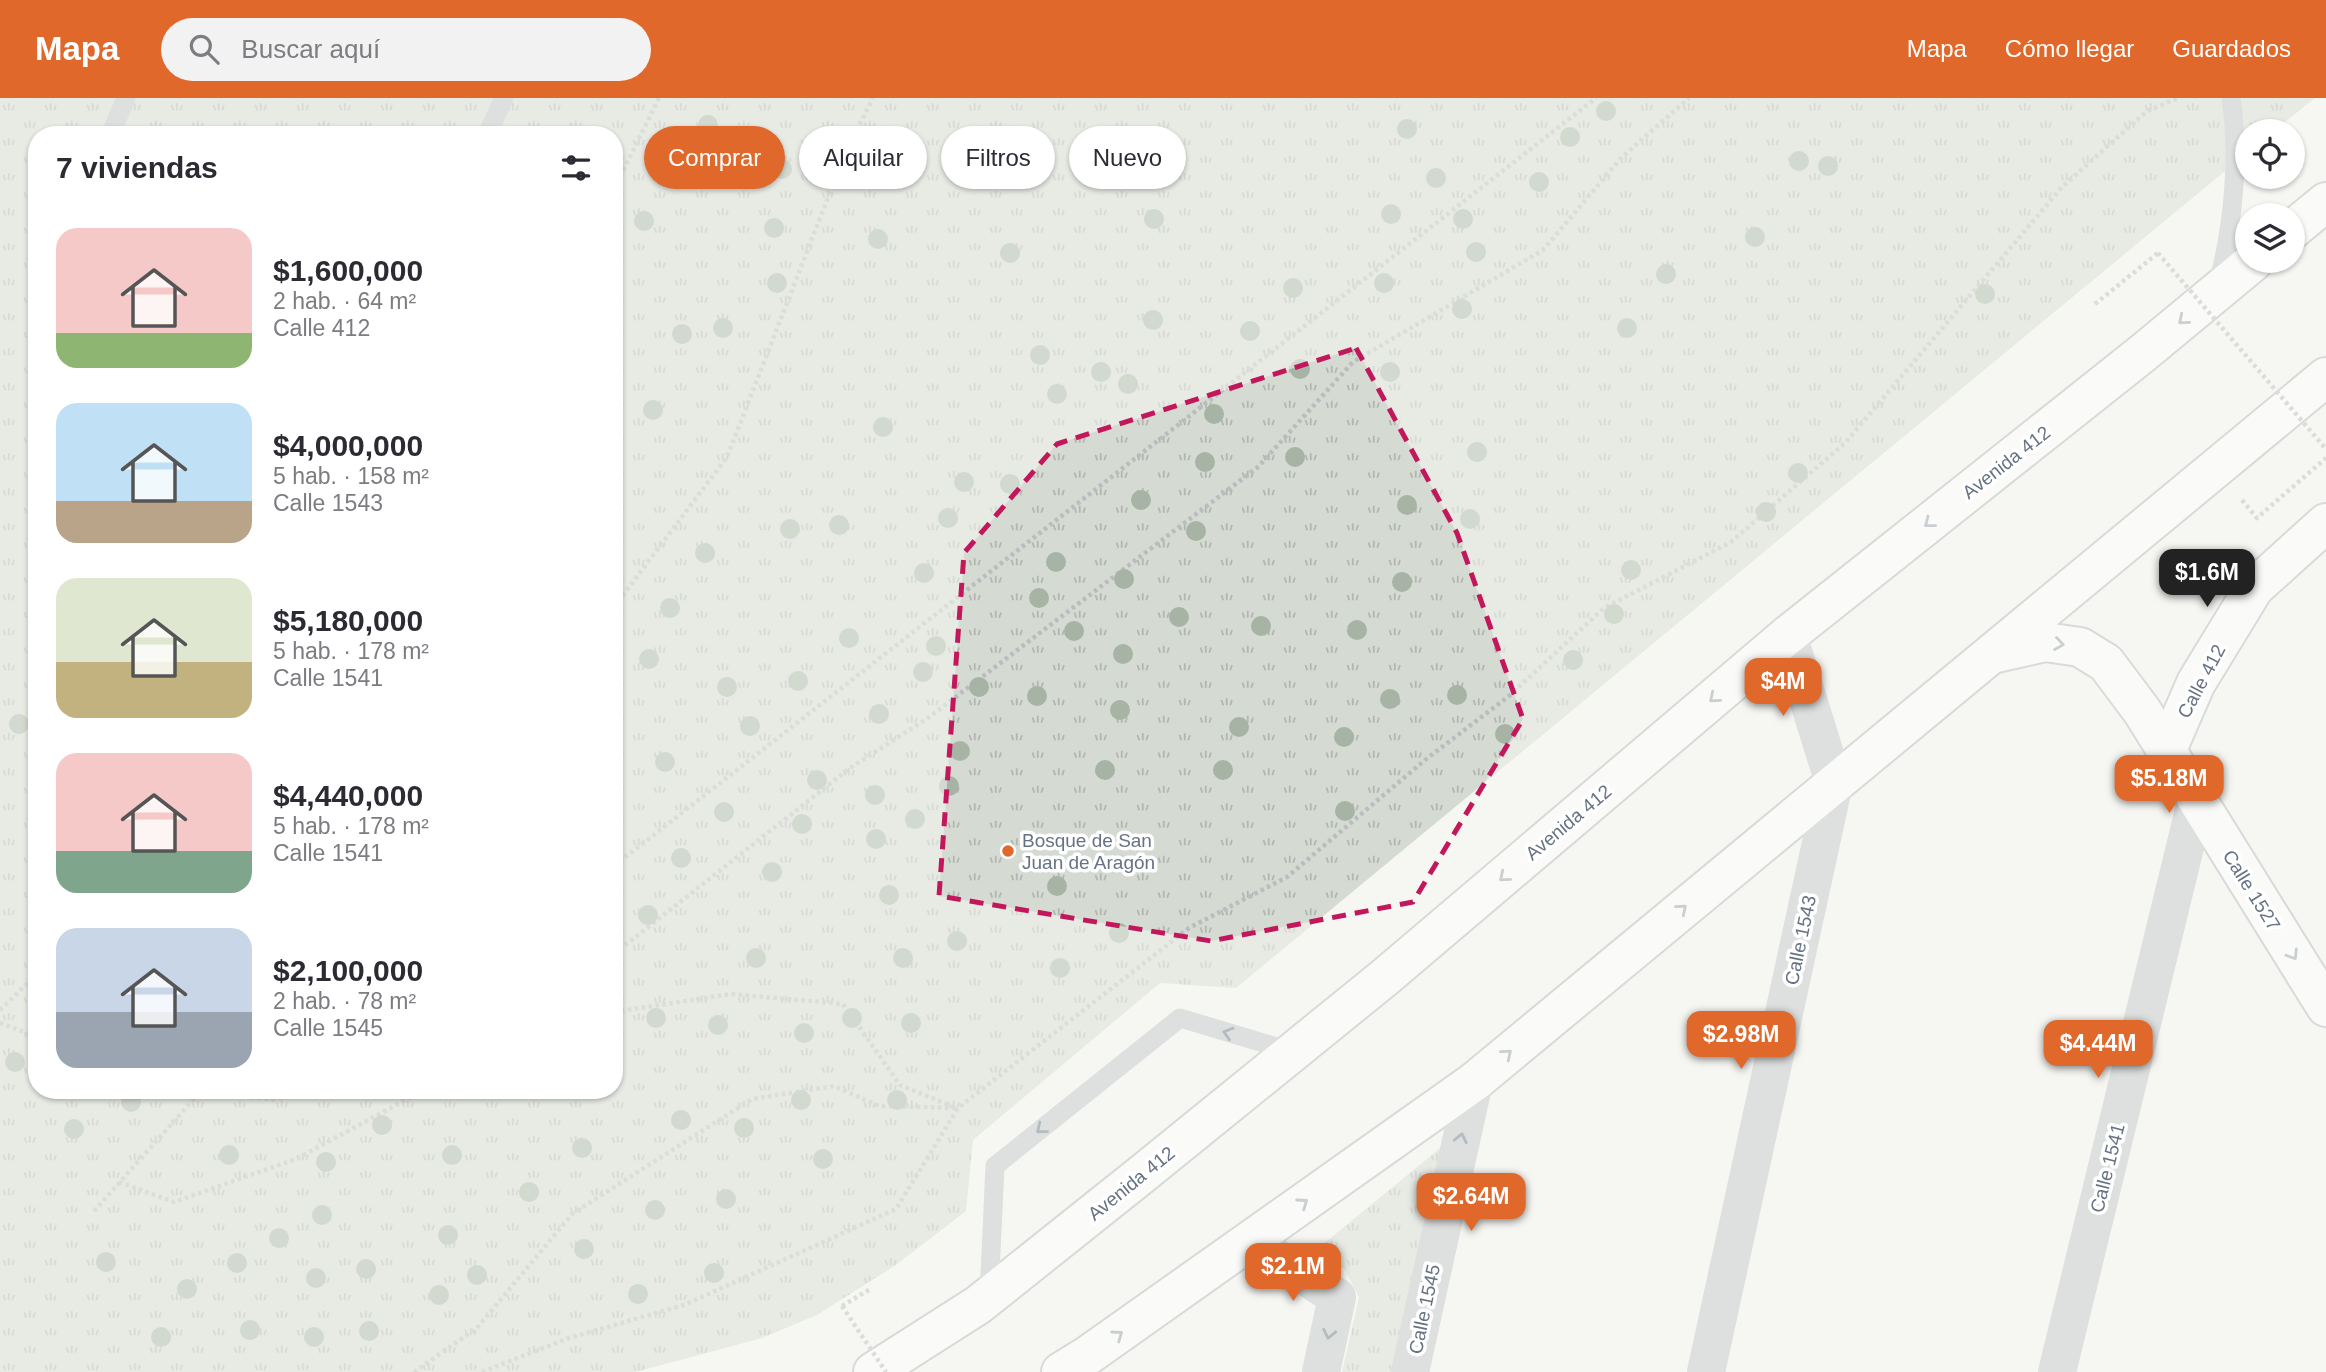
<!DOCTYPE html>
<html lang="es">
<meta charset="utf-8">
<style>
:root{--surface:#fff;--page:#f2f2f3;--text:#2b2b33;--muted:#7c7c81;--accent:#e0682a}
body{margin:0;font-family:Helvetica,sans-serif;background:var(--page);color:var(--text);height:100vh;display:flex;flex-direction:column;font-size:26px;white-space:nowrap}
*{box-sizing:border-box;margin:0}
p{font-size:23px;color:var(--muted)}
.icon{flex:none;width:38px;height:38px;fill:none;stroke:currentColor;stroke-width:2;stroke-linecap:round;stroke-linejoin:round}
.map{position:relative;flex:1;overflow:hidden}
.sheet{position:absolute;left:28px;top:28px;width:595px;height:973px;display:flex;flex-direction:column;background:var(--surface);border-radius:28px;box-shadow:0 2px 5px #0004}
.sheet>*{flex:none}
.banner{position:absolute;left:644px;top:28px;width:665px;height:63px;display:flex;gap:14px}
.fabs{position:absolute;left:2235px;top:21px;display:grid;gap:14px}
.fabs a{display:grid;place-items:center;width:70px;height:70px;border-radius:50%;background:var(--surface);box-shadow:0 2px 5px #0004;font-size:35px}
.price{position:absolute;translate:-50% -60px;padding:0 16px;border-radius:14px;background:var(--accent);color:#fff;font-size:23px;line-height:46px;filter:drop-shadow(0 2px 4px #0008)}
.price::after{content:'';position:absolute;left:50%;top:42px;width:21px;height:16px;margin-left:-10px;background:inherit;clip-path:polygon(0 0,100% 0,50% 100%)}
.price.on{background:#222;color:#fff}
ul{padding:0;list-style:none}
li{display:flex;align-items:center;gap:21px;height:175px;padding:0 28px}
li span{display:grid;place-items:center;flex:none;width:196px;height:140px;border-radius:21px;color:#555}
li>.icon{margin-inline-start:auto}
span .icon{width:84px;height:84px;fill:#fffc;stroke-width:1}
li b{font-size:30px}
h2{display:flex;justify-content:space-between;align-items:center;height:84px;padding:0 28px;font-size:30px}
.tag{padding:0 24px;border-radius:32px;background:var(--surface);box-shadow:0 2px 5px #0004;font-size:24px;line-height:63px}
.tag.on{background:var(--accent);color:#fff}
header{display:flex;align-items:center;gap:42px;box-sizing:border-box;height:98px;padding:0 35px;background:var(--accent);color:#fff}
header strong{font-size:33px}
nav{display:flex;gap:38px;margin-inline-start:auto;font-size:24px}
.search{width:490px;height:63px;background:var(--page);display:flex;align-items:center;gap:18px;box-sizing:border-box;padding:0 24px;border-radius:38px;color:var(--muted);font-size:26px}
.map>svg:first-child{display:block}
.park{fill:url(#park-tufts);fill-rule:evenodd}
.lines{fill:none;stroke-linecap:round;stroke-linejoin:round}
.secondary-casing{stroke:#b4b8be;stroke-width:42}
.primary-casing{stroke:#b3b7bb;stroke-width:42}
.path{stroke:#babcbf;stroke-width:4.5;stroke-dasharray:3.5 3.5;stroke-linecap:butt}
.lane{stroke:#c0c3c7;stroke-width:19}
.street{stroke:#c0c3c7;stroke-width:38}
.secondary{stroke:#fff;stroke-width:38}
.primary{stroke:#fff;stroke-width:38}
.path-bridge{stroke:#babcbf;stroke-width:4.5;stroke-dasharray:3.5 3.5;stroke-linecap:butt}
.tree{fill:#a7b3a5}
.oneway{stroke:#949da9}
.oneway2{stroke:#667384}
.marked{fill:none;stroke:#c2185b;stroke-width:5;stroke-dasharray:14 9;stroke-linejoin:round}
.poi-dot{fill:#e0682a;stroke:#fff;stroke-width:2.5}
.labels{text-anchor:middle;stroke-width:7;stroke-linejoin:round;paint-order:stroke}
.street-label{font-size:19px;fill:#667384;stroke:#fff}
.poi-label{font-size:19px;fill:#667384;stroke:#fff;text-anchor:start}
</style>
<header>
<strong>Mapa</strong>
<div class="search"><svg class="icon" aria-label="search" viewBox="0 0 24 24"><circle cx="10" cy="10" r="6"/><path d="M15 15l6 6"/></svg>Buscar aquí</div>
<nav><a>Mapa</a><a>Cómo llegar</a><a>Guardados</a></nav>
</header>
<div class="map">
<svg width="2326" height="1274" viewBox="0 0 2326 1274">
<defs>
<pattern id="park-tufts" width="24" height="20" patternUnits="userSpaceOnUse" patternTransform="scale(1.75)"><rect width="24" height="20" fill="#d5dbd3"/><path d="M3 7l-1-3M5 7V3M7 7l1-3M15 17l-1-3M17 17v-4M19 17l1-3" fill="none" stroke="#b1b6b1"/></pattern>
</defs>
<rect width="100%" height="100%" fill="#f6f7f3"/>
<g class="park">
<path d="M0,0H2315L2274,33H2247V55L1236,890L1160,885L973,1042L966,1113L896,1167L817,1217L762,1240L636,1274H0ZM37,37H614V992H37Z"/>
<polygon points="1450,1042 1400,1274 1342,1274 1359,1199 1345,1172 1316,1152"/>
</g>
<g class="lines">
<defs>
<g id="secondary">
<polyline points="1992,556 2045,544 2080,549 2106,565 2142,613 2326,909"/>
<polyline points="2166,654 2196,585 2254,490 2326,425"/>
</g>
<g id="primary">
<polyline points="2292,132 2326,104"/>
<polyline points="873,1274 978,1207 1141,1077 1384,880 1788,537 2143,255 2254,163"/>
<polyline points="1061,1274 1087,1258 1474,984 2326,279"/>
</g>
</defs>
<use href="#secondary" class="secondary-casing"/>
<use href="#primary" class="primary-casing"/>
<g class="path">
<polyline points="614,91 659,0"/>
<polyline points="2095,206 2158,155"/>
<polyline points="2242,402 2257,420 2326,360"/>
<polyline points="614,509 727,359 847,51 873,0"/>
<polyline points="614,768 1596,0"/>
<polyline points="614,856 850,670 928,620 1258,369 1353,264 1543,152 1622,59 1689,0"/>
<polyline points="0,912 37,876"/>
<polyline points="614,914 731,896 843,906 900,987 954,1009"/>
<polyline points="0,925 37,939"/>
<polyline points="188,992 273,1002 305,992"/>
<polyline points="119,1084 174,1104 296,1061 424,992"/>
<polyline points="94,1113 202,992"/>
<polyline points="842,1208 872,1190"/>
<polyline points="414,1274 477,1230 572,1116 752,1001 834,988 879,1008 957,1010"/>
<polyline points="482,1274 569,1240 684,1207 896,1111 958,1010 1189,830 1287,779 1425,662 1509,598 1604,510 1731,444 1845,345 2062,89 2147,13 2178,0"/>
</g>
<g class="lane">
<polyline points="110,37 126,0"/>
<polyline points="487,37 504,0"/>
<path d="M2218,186C2233,128 2240,60 2231,0"/>
<polyline points="989,1198 995,1068 1180,920 1293,954"/>
</g>
<g class="street">
<polyline points="1251,1143 1337,1199 1321,1274"/>
<polyline points="1410,1274 1474,984"/>
<polyline points="1706,1274 1834,685 1788,537"/>
<polyline points="2057,1274 2196,704"/>
</g>
<use href="#secondary" class="secondary"/>
<use href="#primary" class="primary"/>
<g class="path-bridge">
<polyline points="2158,155 2326,351"/>
<polyline points="842,1208 886,1274"/>
</g>
</g>
<g class="tree">
<circle cx="1606" cy="13" r="10"/>
<circle cx="708" cy="27" r="10"/>
<circle cx="1407" cy="31" r="10"/>
<circle cx="1570" cy="39" r="10"/>
<circle cx="1799" cy="63" r="10"/>
<circle cx="1828" cy="68" r="10"/>
<circle cx="782" cy="71" r="10"/>
<circle cx="708" cy="76" r="10"/>
<circle cx="1436" cy="80" r="10"/>
<circle cx="1539" cy="84" r="10"/>
<circle cx="1391" cy="116" r="10"/>
<circle cx="1154" cy="121" r="10"/>
<circle cx="1463" cy="121" r="10"/>
<circle cx="644" cy="123" r="10"/>
<circle cx="774" cy="130" r="10"/>
<circle cx="1755" cy="139" r="10"/>
<circle cx="878" cy="141" r="10"/>
<circle cx="1476" cy="154" r="10"/>
<circle cx="1010" cy="155" r="10"/>
<circle cx="1666" cy="176" r="10"/>
<circle cx="777" cy="185" r="10"/>
<circle cx="1384" cy="185" r="10"/>
<circle cx="1293" cy="190" r="10"/>
<circle cx="1985" cy="196" r="10"/>
<circle cx="1462" cy="211" r="10"/>
<circle cx="1153" cy="222" r="10"/>
<circle cx="723" cy="230" r="10"/>
<circle cx="1627" cy="230" r="10"/>
<circle cx="1250" cy="233" r="10"/>
<circle cx="682" cy="236" r="10"/>
<circle cx="1040" cy="257" r="10"/>
<circle cx="1300" cy="271" r="10"/>
<circle cx="1101" cy="274" r="10"/>
<circle cx="1390" cy="274" r="10"/>
<circle cx="1128" cy="286" r="10"/>
<circle cx="1057" cy="296" r="10"/>
<circle cx="653" cy="312" r="10"/>
<circle cx="1214" cy="316" r="10"/>
<circle cx="883" cy="329" r="10"/>
<circle cx="1477" cy="354" r="10"/>
<circle cx="1295" cy="359" r="10"/>
<circle cx="1205" cy="364" r="10"/>
<circle cx="1798" cy="375" r="10"/>
<circle cx="964" cy="384" r="10"/>
<circle cx="1010" cy="386" r="10"/>
<circle cx="1141" cy="402" r="10"/>
<circle cx="1407" cy="407" r="10"/>
<circle cx="1766" cy="414" r="10"/>
<circle cx="948" cy="420" r="10"/>
<circle cx="1470" cy="421" r="10"/>
<circle cx="839" cy="427" r="10"/>
<circle cx="790" cy="431" r="10"/>
<circle cx="1196" cy="433" r="10"/>
<circle cx="705" cy="455" r="10"/>
<circle cx="1056" cy="464" r="10"/>
<circle cx="1631" cy="472" r="10"/>
<circle cx="924" cy="475" r="10"/>
<circle cx="1124" cy="481" r="10"/>
<circle cx="1402" cy="484" r="10"/>
<circle cx="1039" cy="500" r="10"/>
<circle cx="670" cy="510" r="10"/>
<circle cx="1614" cy="516" r="10"/>
<circle cx="1179" cy="519" r="10"/>
<circle cx="1261" cy="528" r="10"/>
<circle cx="1357" cy="532" r="10"/>
<circle cx="1074" cy="533" r="10"/>
<circle cx="849" cy="540" r="10"/>
<circle cx="936" cy="548" r="10"/>
<circle cx="1123" cy="556" r="10"/>
<circle cx="649" cy="561" r="10"/>
<circle cx="1573" cy="562" r="10"/>
<circle cx="923" cy="574" r="10"/>
<circle cx="798" cy="583" r="10"/>
<circle cx="727" cy="589" r="10"/>
<circle cx="979" cy="589" r="10"/>
<circle cx="1457" cy="597" r="10"/>
<circle cx="1037" cy="598" r="10"/>
<circle cx="1390" cy="601" r="10"/>
<circle cx="1120" cy="612" r="10"/>
<circle cx="879" cy="616" r="10"/>
<circle cx="19" cy="626" r="10"/>
<circle cx="750" cy="628" r="10"/>
<circle cx="1239" cy="629" r="10"/>
<circle cx="1505" cy="636" r="10"/>
<circle cx="1344" cy="639" r="10"/>
<circle cx="960" cy="653" r="10"/>
<circle cx="665" cy="664" r="10"/>
<circle cx="1105" cy="672" r="10"/>
<circle cx="1223" cy="672" r="10"/>
<circle cx="817" cy="682" r="10"/>
<circle cx="949" cy="688" r="10"/>
<circle cx="875" cy="697" r="10"/>
<circle cx="1345" cy="713" r="10"/>
<circle cx="724" cy="714" r="10"/>
<circle cx="915" cy="721" r="10"/>
<circle cx="802" cy="726" r="10"/>
<circle cx="876" cy="741" r="10"/>
<circle cx="681" cy="760" r="10"/>
<circle cx="772" cy="774" r="10"/>
<circle cx="1057" cy="788" r="10"/>
<circle cx="889" cy="797" r="10"/>
<circle cx="648" cy="817" r="10"/>
<circle cx="1119" cy="835" r="10"/>
<circle cx="957" cy="843" r="10"/>
<circle cx="756" cy="860" r="10"/>
<circle cx="903" cy="860" r="10"/>
<circle cx="1060" cy="870" r="10"/>
<circle cx="656" cy="920" r="10"/>
<circle cx="852" cy="920" r="10"/>
<circle cx="911" cy="925" r="10"/>
<circle cx="718" cy="927" r="10"/>
<circle cx="804" cy="935" r="10"/>
<circle cx="15" cy="964" r="10"/>
<circle cx="801" cy="1002" r="10"/>
<circle cx="897" cy="1002" r="10"/>
<circle cx="131" cy="1004" r="10"/>
<circle cx="681" cy="1022" r="10"/>
<circle cx="382" cy="1027" r="10"/>
<circle cx="744" cy="1030" r="10"/>
<circle cx="74" cy="1031" r="10"/>
<circle cx="582" cy="1050" r="10"/>
<circle cx="229" cy="1057" r="10"/>
<circle cx="452" cy="1057" r="10"/>
<circle cx="823" cy="1061" r="10"/>
<circle cx="326" cy="1064" r="10"/>
<circle cx="529" cy="1094" r="10"/>
<circle cx="726" cy="1101" r="10"/>
<circle cx="655" cy="1112" r="10"/>
<circle cx="322" cy="1117" r="10"/>
<circle cx="448" cy="1137" r="10"/>
<circle cx="279" cy="1140" r="10"/>
<circle cx="584" cy="1151" r="10"/>
<circle cx="106" cy="1164" r="10"/>
<circle cx="237" cy="1165" r="10"/>
<circle cx="366" cy="1171" r="10"/>
<circle cx="714" cy="1175" r="10"/>
<circle cx="477" cy="1177" r="10"/>
<circle cx="316" cy="1180" r="10"/>
<circle cx="187" cy="1191" r="10"/>
<circle cx="638" cy="1196" r="10"/>
<circle cx="439" cy="1197" r="10"/>
<circle cx="250" cy="1232" r="10"/>
<circle cx="369" cy="1233" r="10"/>
<circle cx="161" cy="1239" r="10"/>
<circle cx="314" cy="1239" r="10"/>
</g>
<defs><path id="oneway-chevron" d="M-2-3.5L2.5 0L-2 3.5" fill="none" stroke-width="1.6" stroke-linecap="round" stroke-linejoin="round" transform="scale(1.75)"/></defs>
<g class="oneway">
<use href="#oneway-chevron" transform="translate(2183 222) rotate(140)"/>
<use href="#oneway-chevron" transform="translate(1929 425) rotate(142)"/>
<use href="#oneway-chevron" transform="translate(2059 546) rotate(8)"/>
<use href="#oneway-chevron" transform="translate(1714 600) rotate(140)"/>
<use href="#oneway-chevron" transform="translate(1504 779) rotate(140)"/>
<use href="#oneway-chevron" transform="translate(1682 811) rotate(-40)"/>
<use href="#oneway-chevron" transform="translate(2293 857) rotate(58)"/>
<use href="#oneway-chevron" transform="translate(1507 956) rotate(-40)"/>
<use href="#oneway-chevron" transform="translate(1303 1105) rotate(-35)"/>
<use href="#oneway-chevron" transform="translate(1118 1237) rotate(-35)"/>
</g>
<g class="oneway2">
<use href="#oneway-chevron" transform="translate(1228 935) rotate(-163)"/>
<use href="#oneway-chevron" transform="translate(1041 1031) rotate(141)"/>
<use href="#oneway-chevron" transform="translate(1461 1040) rotate(-78)"/>
<use href="#oneway-chevron" transform="translate(1329 1236) rotate(102)"/>
</g>
<path d="M0 0H2326V1274H0ZM1356,250L1457,435L1523,621L1413,804L1211,843L939,798L964,455L1057,346Z" fill="#f6f7f3" fill-opacity=".55" fill-rule="evenodd"/>
<path class="marked" d="M1356,250L1457,435L1523,621L1413,804L1211,843L939,798L964,455L1057,346Z"/>
<circle class="poi-dot" cx="1008" cy="753" r="7"/>
<g class="labels">
<g class="street-label">
<text transform="translate(2006 364) rotate(-38)" y="7">Avenida 412</text>
<text transform="translate(2201 583) rotate(-62)" y="7">Calle 412</text>
<text transform="translate(1568 724) rotate(-40)" y="7">Avenida 412</text>
<text transform="translate(2252 792) rotate(58)" y="7">Calle 1527</text>
<text transform="translate(1800 842) rotate(-78)" y="7">Calle 1543</text>
<text transform="translate(2107 1070) rotate(-76)" y="7">Calle 1541</text>
<text transform="translate(1131 1085) rotate(-39)" y="7">Avenida 412</text>
<text transform="translate(1424 1211) rotate(-78)" y="7">Calle 1545</text>
</g>
<g class="poi-label">
<text x="1022" y="749">Bosque de San<tspan x="1022" dy="22">Juan de Aragón</tspan></text>
</g>
</g>
</svg>
<div class="fabs">
<a><svg class="icon" aria-label="locate" viewBox="0 0 24 24"><circle cx="12" cy="12" r="6"/><path d="M12 2v4M12 18v4M2 12h4M18 12h4"/></svg></a>
<a><svg class="icon" aria-label="layers" viewBox="0 0 24 24"><path d="M12 4l9 5-9 5-9-5zM3 14l9 5 9-5"/></svg></a>
</div>
<b class="price on" style="left:2207px;top:511px">$1.6M</b>
<b class="price" style="left:1783px;top:620px">$4M</b>
<b class="price" style="left:2169px;top:717px">$5.18M</b>
<b class="price" style="left:1741px;top:973px">$2.98M</b>
<b class="price" style="left:2098px;top:982px">$4.44M</b>
<b class="price" style="left:1471px;top:1135px">$2.64M</b>
<b class="price" style="left:1293px;top:1205px">$2.1M</b>
<div class="banner">
<a class="tag on">Comprar</a>
<a class="tag">Alquilar</a>
<a class="tag">Filtros</a>
<a class="tag">Nuevo</a>
</div>
<section class="sheet">
<h2>7 viviendas<svg class="icon" aria-label="filters" viewBox="0 0 24 24"><path d="M4 7h16M4 17h16"/><circle cx="9" cy="7" r="2"/><circle cx="15" cy="17" r="2"/></svg></h2>
<ul>
<li><span style="background:linear-gradient(#f6c9c9 75%,#8fb573 0)"><svg class="icon" aria-label="home" viewBox="0 0 24 24"><path d="M3 11l9-7 9 7M6 9v11h12V9"/></svg></span><div><b>$1,600,000</b><p>2 hab. · 64 m²</p><p>Calle 412</p></div></li>
<li><span style="background:linear-gradient(#bfe0f5 70%,#b9a48a 0)"><svg class="icon" aria-label="home" viewBox="0 0 24 24"><path d="M3 11l9-7 9 7M6 9v11h12V9"/></svg></span><div><b>$4,000,000</b><p>5 hab. · 158 m²</p><p>Calle 1543</p></div></li>
<li><span style="background:linear-gradient(#dfe7d0 60%,#c2b280 0)"><svg class="icon" aria-label="home" viewBox="0 0 24 24"><path d="M3 11l9-7 9 7M6 9v11h12V9"/></svg></span><div><b>$5,180,000</b><p>5 hab. · 178 m²</p><p>Calle 1541</p></div></li>
<li><span style="background:linear-gradient(#f6c9c9 70%,#7fa58c 0)"><svg class="icon" aria-label="home" viewBox="0 0 24 24"><path d="M3 11l9-7 9 7M6 9v11h12V9"/></svg></span><div><b>$4,440,000</b><p>5 hab. · 178 m²</p><p>Calle 1541</p></div></li>
<li><span style="background:linear-gradient(#c9d6e8 60%,#9aa5b1 0)"><svg class="icon" aria-label="home" viewBox="0 0 24 24"><path d="M3 11l9-7 9 7M6 9v11h12V9"/></svg></span><div><b>$2,100,000</b><p>2 hab. · 78 m²</p><p>Calle 1545</p></div></li>
</ul>
</section>
</div>
